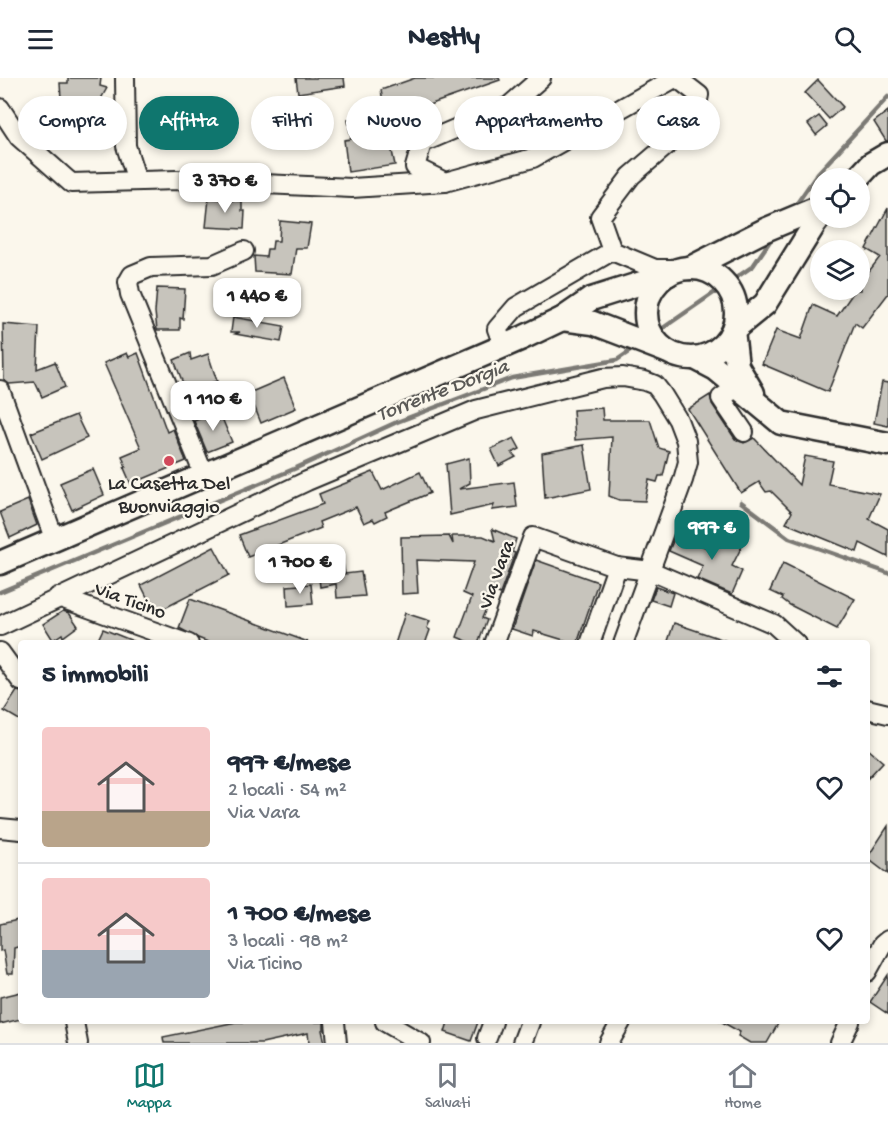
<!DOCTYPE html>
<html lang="it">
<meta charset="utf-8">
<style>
:root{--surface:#fff;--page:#f6f6f7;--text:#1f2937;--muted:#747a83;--line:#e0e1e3;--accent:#0f766e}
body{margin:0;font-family:"Gochi Hand",sans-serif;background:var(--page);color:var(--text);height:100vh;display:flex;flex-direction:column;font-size:22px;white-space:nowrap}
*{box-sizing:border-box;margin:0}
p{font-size:20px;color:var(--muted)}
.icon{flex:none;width:33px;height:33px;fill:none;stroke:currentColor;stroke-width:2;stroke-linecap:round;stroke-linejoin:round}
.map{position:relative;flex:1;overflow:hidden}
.side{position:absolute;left:18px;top:562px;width:852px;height:384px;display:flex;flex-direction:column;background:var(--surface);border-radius:6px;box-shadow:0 3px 9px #0003}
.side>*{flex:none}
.hud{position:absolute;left:18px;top:18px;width:852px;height:54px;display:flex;gap:12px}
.buttons{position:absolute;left:810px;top:90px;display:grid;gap:12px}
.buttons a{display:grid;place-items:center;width:60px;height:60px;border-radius:50%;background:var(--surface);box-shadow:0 3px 9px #0003;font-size:30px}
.price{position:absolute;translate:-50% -51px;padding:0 14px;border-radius:12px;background:#fff;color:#222;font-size:20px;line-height:39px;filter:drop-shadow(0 2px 3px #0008)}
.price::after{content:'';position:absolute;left:50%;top:36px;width:18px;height:14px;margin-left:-9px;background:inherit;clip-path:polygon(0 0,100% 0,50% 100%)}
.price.current{background:var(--accent);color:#fff}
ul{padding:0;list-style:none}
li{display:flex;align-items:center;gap:18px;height:150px;padding:0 24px}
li+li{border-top:2px solid var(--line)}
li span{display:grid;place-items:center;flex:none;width:168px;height:120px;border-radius:6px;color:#555}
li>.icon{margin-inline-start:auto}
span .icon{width:72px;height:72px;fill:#fffc;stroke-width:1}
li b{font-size:26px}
h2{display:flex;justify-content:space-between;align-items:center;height:72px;padding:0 24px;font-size:26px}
.pill{padding:0 21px;border-radius:27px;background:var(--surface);box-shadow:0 3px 9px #0003;font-size:21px;line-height:54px}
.pill.current{background:var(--accent);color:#fff}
header{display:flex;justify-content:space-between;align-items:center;height:78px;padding:0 24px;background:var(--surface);font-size:27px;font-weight:700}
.tabs{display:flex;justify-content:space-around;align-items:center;height:84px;border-top:2px solid var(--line);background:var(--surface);font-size:16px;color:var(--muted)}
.tabs a{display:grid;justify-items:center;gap:3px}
.tabs .current{color:var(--accent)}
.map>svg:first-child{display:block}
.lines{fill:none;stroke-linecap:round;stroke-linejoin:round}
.stream{stroke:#7b7a75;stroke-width:4.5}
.building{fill:#c7c4bc;stroke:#2b2b2b;stroke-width:1.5}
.minor-casing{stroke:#2b2b2b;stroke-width:22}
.major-casing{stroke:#2b2b2b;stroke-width:27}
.minor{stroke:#fbf7ec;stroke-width:18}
.major{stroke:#fbf7ec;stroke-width:22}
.poi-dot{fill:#d1495b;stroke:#fbf7ec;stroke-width:2}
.labels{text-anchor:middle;stroke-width:4.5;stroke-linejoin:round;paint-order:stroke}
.poi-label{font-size:20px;fill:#2b2b2b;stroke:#fbf7ec}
.street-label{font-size:20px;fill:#2b2b2b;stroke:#fbf7ec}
.water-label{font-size:21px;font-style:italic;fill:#5a5956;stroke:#fbf7ec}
</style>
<header><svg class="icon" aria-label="menu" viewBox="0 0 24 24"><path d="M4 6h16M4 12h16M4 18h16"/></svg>Nestly<svg class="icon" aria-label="search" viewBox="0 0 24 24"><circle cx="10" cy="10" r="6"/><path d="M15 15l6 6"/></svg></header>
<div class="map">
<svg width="888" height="965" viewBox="0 0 888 965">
<rect width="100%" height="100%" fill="#fbf7ec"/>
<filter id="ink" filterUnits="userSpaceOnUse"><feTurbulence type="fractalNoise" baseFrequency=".0167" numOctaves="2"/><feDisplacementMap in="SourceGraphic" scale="12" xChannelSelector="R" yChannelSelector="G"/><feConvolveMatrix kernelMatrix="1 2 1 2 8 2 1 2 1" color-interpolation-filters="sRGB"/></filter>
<g filter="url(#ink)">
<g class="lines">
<g class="stream">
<polyline points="793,131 818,95 888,19"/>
<polyline points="650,259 753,188 774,157"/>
<polyline points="741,424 789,460 888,495"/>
<polyline points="0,514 294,391 397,344 512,300 617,282 636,269"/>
</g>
</g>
<g class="building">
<polygon points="68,0 101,0 100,8 107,10 102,19 102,42 109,50 103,55 105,69 84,71 84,68 70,68 69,61 65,61 62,55 62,49 69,38 68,21 61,21 60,5 68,5"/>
<polygon points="296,0 344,0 345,8 298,15"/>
<polygon points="415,0 499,0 500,2 386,42 381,12"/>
<polygon points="818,2 843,29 829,41 805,15"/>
<polygon points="888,33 888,63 886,63 874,44"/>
<polygon points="384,37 395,87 348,94 344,62 351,61 348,42"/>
<polygon points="819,38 827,48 816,57 808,46"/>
<polygon points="209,120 242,123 242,133 245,133 244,151 206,149"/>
<polygon points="888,130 888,216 862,250 855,245 828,314 762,286 776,252 801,261 813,227 837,238 855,212 860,212 860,205 880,179 866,171"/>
<polygon points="280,143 311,146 307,170 296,170 292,196 255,194 254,178 266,179 267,171 272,171 273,163 279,163"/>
<polygon points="157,210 185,211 183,241 180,240 180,252 157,252 155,234"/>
<polygon points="233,239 284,248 281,264 235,256 240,254 231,254"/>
<polygon points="3,246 39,249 37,291 55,284 65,309 42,319 35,304 9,306 4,302"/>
<polygon points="127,275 129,279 138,275 167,354 173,351 186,383 131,406 124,390 126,389 122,378 141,370 104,285"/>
<polygon points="190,275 191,282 208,276 217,303 186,313 174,282"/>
<polygon points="284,300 296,330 261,345 249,315"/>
<polygon points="882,304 888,305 888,348 874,345"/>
<polygon points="710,317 712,326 735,361 744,365 754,360 799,407 805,378 833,383 828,406 880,416 869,441 888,451 888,479 860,465 857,474 786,445 792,434 771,413 766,414 759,404 741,415 688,331"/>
<polygon points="602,330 603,342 650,342 659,370 669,373 663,398 659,398 657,404 649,402 645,423 619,422 609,418 612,359 575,362 573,332"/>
<polygon points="219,333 232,364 207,374 194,343"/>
<polygon points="76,337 87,360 42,381 31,355"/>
<polygon points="514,360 520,371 512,375 516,379 499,388 491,371"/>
<polygon points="584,367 591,411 545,420 542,375"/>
<polygon points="469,380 470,405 459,411 514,404 517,429 492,432 494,427 450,437 446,386"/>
<polygon points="93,391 104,417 72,432 60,405"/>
<polygon points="373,394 382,412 420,394 430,415 385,434 387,438 375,444 373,441 364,445 356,429 319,444 321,450 248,479 239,457 323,426 319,416"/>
<polygon points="28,422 37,447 10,460 0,434"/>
<polygon points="492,451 516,461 512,474 515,475 500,516 494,513 482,540 487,542 478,566 474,566 457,559 472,519 463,515 474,484 416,482 418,515 402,516 401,459 449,458 453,466 452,458 483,458 495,463"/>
<polygon points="676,456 714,473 721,458 742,468 732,488 742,493 732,516 697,501 703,488 669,473"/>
<polygon points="214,469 229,497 155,535 141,507"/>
<polygon points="342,479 345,496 361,494 365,518 337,520 336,506 320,509 317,481"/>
<polygon points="536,482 598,504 577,566 534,553 533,558 512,551"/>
<polygon points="783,485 855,521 837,551 790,527 782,521 783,519 770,513"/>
<polygon points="311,506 313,526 288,528 287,508"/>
<polygon points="656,509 673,515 669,528 651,522"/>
<polygon points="190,521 308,564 307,566 213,566 198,560 179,550"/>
<polygon points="63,533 69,535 78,548 63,559 62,556 53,562 43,546"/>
<polygon points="405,535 430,543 427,550 430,552 425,566 395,566"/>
<polygon points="674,545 727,563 726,566 667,566"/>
<polygon points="103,551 138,565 138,566 96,566"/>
<polygon points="17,613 21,614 21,643 4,633"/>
<polygon points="867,670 883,684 867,701"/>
<polygon points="888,748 888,796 867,780"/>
<polygon points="18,842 21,868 14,870 13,896 7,896 3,872 0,873 0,846"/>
<polygon points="888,897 888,936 870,924"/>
<polygon points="21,914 21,941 0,946 0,919"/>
<polygon points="236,944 324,944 324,952 322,952 325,965 309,965 308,955 262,965 164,965 163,959"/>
<polygon points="448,944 478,944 471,963 445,954"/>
<polygon points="722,944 779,944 767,965 750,965 738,958 740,954"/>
</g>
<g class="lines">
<defs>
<g id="minor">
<polyline points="125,0 126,68 137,103"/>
<polyline points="541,0 509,28 422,65 415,89 445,104 533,80 675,0"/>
<polyline points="0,30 19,59 71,105 177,102 352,110 445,104"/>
<polyline points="612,173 600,139 631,98 693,45 699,17 677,0"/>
<polyline points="503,267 497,251 516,229 612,173 655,191 680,191"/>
<polyline points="737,309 721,320 744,354"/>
<polyline points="0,312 54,460"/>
<polyline points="204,397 130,216 128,204 132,197 151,189 212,187 244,173"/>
<polyline points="617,489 651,493 774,546 796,566"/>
<polyline points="58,519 189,566"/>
<polyline points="0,548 307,403 476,332 603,300 623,299 645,303 655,307 662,316 678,342 686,363 688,384 683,402 623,566"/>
<polyline points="494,566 533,459 617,489 590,566"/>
<polyline points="0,574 21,603"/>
<polyline points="867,631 888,636"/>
<polyline points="0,750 21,752"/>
<polyline points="867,894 882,867 888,862"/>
<polyline points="74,944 78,965"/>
<polyline points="335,944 337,965"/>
<polyline points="385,944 421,965"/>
<polyline points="487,960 493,944"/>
<polyline points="522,965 530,944"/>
<polyline points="609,965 621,944"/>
<polyline points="840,965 850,944"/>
</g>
<g id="major">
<polyline points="858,100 871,86 888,76"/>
<circle cx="691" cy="235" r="45"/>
<polyline points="690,190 765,152 820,129"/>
<polyline points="562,241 593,245 666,273"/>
<polyline points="733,252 765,226 814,147 820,139"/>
<polyline points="733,252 737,288 753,315"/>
<polyline points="695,280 716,291 781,345 888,366"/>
<polyline points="0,485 520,261 562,241 591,221 667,197"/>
</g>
</defs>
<use href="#minor" class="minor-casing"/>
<use href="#major" class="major-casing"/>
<use href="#minor" class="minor"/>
<use href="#major" class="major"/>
</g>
</g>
<circle class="poi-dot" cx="169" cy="383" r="6"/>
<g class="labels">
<g class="poi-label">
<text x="169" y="411">La Casetta Del<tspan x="169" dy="23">Buonviaggio</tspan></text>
</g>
<g class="street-label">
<text transform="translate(495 496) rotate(-70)" y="7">Via Vara</text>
<text transform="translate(131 521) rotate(20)" y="7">Via Ticino</text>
</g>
<g class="water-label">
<text transform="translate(442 311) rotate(-21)" y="7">Torrente Dorgia</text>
</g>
</g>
</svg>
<div class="buttons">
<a><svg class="icon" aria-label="locate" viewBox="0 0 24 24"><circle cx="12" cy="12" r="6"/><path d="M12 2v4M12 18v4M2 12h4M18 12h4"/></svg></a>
<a><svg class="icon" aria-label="layers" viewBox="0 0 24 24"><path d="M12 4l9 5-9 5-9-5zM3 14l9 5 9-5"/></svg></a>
</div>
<b class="price" style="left:225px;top:136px">3 370 €</b>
<b class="price" style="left:257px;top:251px">1 440 €</b>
<b class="price" style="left:213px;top:354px">1 110 €</b>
<b class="price current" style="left:712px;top:483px">997 €</b>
<b class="price" style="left:300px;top:517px">1 700 €</b>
<div class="hud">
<a class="pill">Compra</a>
<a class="pill current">Affitta</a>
<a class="pill">Filtri</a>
<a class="pill">Nuovo</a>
<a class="pill">Appartamento</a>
<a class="pill">Casa</a>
</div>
<section class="side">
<h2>5 immobili<svg class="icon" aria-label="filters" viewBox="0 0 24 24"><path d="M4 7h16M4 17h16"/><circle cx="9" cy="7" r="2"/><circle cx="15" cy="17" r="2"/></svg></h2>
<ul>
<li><span style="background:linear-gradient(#f6c9c9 70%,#b9a48a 0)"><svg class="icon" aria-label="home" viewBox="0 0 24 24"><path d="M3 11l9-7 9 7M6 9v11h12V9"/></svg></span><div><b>997 €/mese</b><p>2 locali · 54 m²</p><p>Via Vara</p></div><svg class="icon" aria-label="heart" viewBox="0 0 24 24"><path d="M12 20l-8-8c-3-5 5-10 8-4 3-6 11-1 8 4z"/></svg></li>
<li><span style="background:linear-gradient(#f6c9c9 60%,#9aa5b1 0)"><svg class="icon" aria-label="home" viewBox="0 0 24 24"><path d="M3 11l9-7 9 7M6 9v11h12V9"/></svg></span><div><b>1 700 €/mese</b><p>3 locali · 98 m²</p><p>Via Ticino</p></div><svg class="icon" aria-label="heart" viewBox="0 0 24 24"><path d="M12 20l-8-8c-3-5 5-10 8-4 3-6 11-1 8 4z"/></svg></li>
</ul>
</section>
</div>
<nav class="tabs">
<a class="current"><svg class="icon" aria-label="map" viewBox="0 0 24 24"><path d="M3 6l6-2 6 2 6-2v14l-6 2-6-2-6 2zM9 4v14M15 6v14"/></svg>Mappa</a>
<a><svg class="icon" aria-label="saved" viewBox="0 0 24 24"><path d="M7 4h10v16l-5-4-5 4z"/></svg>Salvati</a>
<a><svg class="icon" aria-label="home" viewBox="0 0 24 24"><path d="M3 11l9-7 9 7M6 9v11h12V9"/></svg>Home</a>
</nav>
